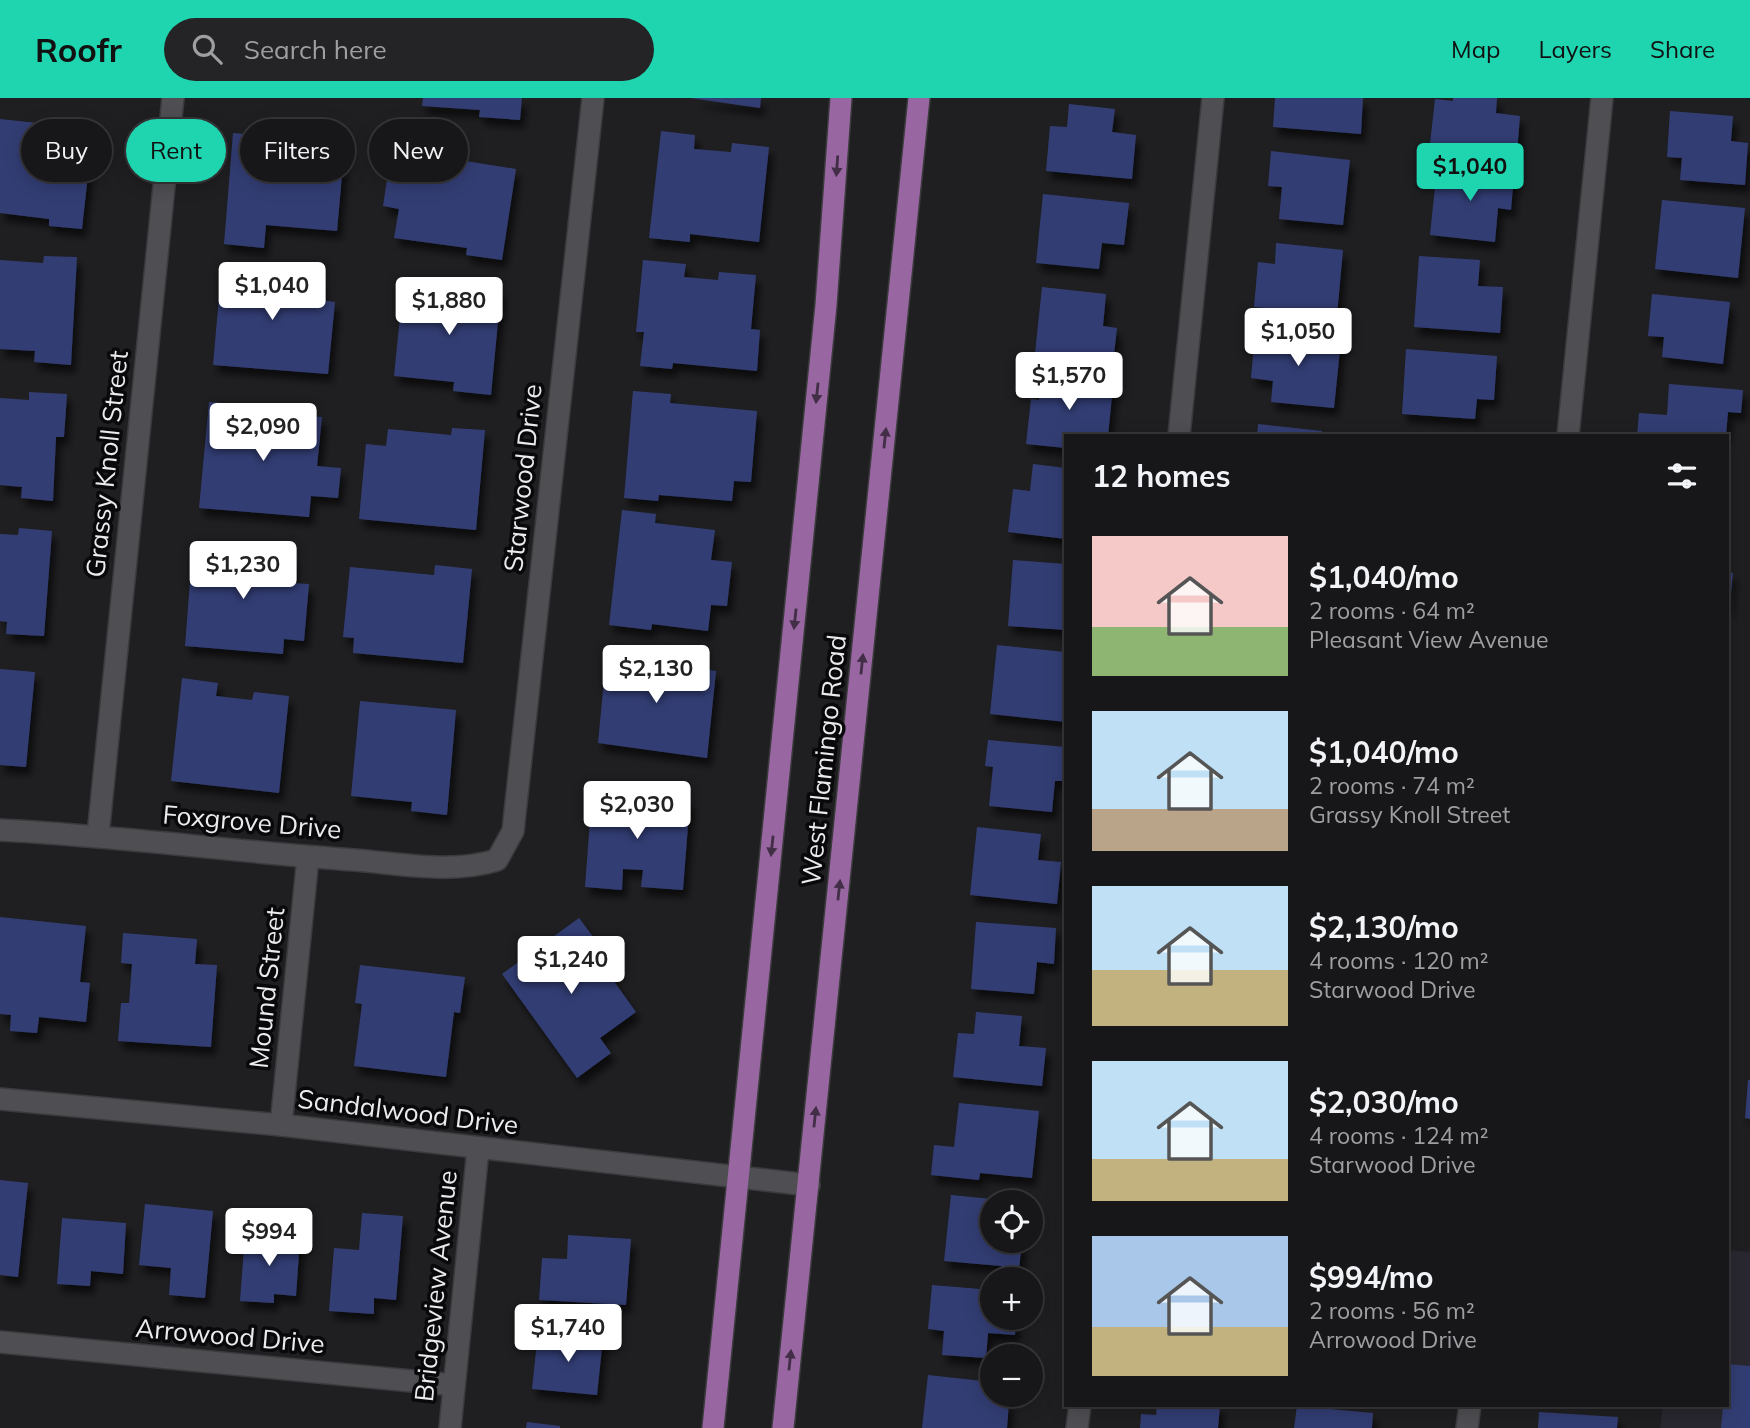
<!DOCTYPE html>
<meta charset="utf-8">
<style>
:root{--surface:#171619;--page:#242326;--text:#f1f3f6;--muted:#9e9fa2;--line:#363538;--accent:#1fd5b0}
body{margin:0;font-family:Mulish,sans-serif;background:var(--page);color:var(--text);height:100vh;display:flex;flex-direction:column;font-size:26px;white-space:nowrap}
*{box-sizing:border-box;margin:0}
p{font-size:23px;color:var(--muted)}
.icon{flex:none;width:38px;height:38px;fill:none;stroke:currentColor;stroke-width:2;stroke-linecap:round;stroke-linejoin:round}
.map{position:relative;flex:1;overflow:hidden}
.sheet{position:absolute;left:1064px;top:336px;width:665px;height:973px;display:flex;flex-direction:column;background:var(--surface);border-radius:0px;box-shadow:0 4px 18px #0003,0 0 0 2px var(--line)}
.sheet>*{flex:none}
.guide{position:absolute;left:21px;top:21px;width:665px;height:63px;display:flex;gap:14px}
.buttons{position:absolute;left:980px;top:1092px;display:grid;gap:14px}
.buttons a{display:grid;place-items:center;width:63px;height:63px;border-radius:50%;background:var(--surface);box-shadow:0 4px 18px #0003,0 0 0 2px var(--line);font-size:35px}
.price{position:absolute;translate:-50% -60px;padding:0 16px;border-radius:7px;background:#fff;color:#222;font-size:23px;line-height:46px;filter:drop-shadow(0 2px 4px #0008)}
.price::after{content:'';position:absolute;left:50%;top:42px;width:21px;height:16px;margin-left:-10px;background:inherit;clip-path:polygon(0 0,100% 0,50% 100%)}
.price.selected{background:var(--accent);color:#111}
ul{padding:0;list-style:none}
li{display:flex;align-items:center;gap:21px;height:175px;padding:0 28px}
li span{display:grid;place-items:center;flex:none;width:196px;height:140px;border-radius:0px;color:#555}
li>.icon{margin-inline-start:auto}
span .icon{width:84px;height:84px;fill:#fffc;stroke-width:1}
li b{font-size:30px}
h2{display:flex;justify-content:space-between;align-items:center;height:84px;padding:0 28px;font-size:30px}
.pill{padding:0 24px;border-radius:32px;background:var(--surface);box-shadow:0 4px 18px #0003,0 0 0 2px var(--line);font-size:24px;line-height:63px}
.pill.selected{background:var(--accent);color:#111}
header{display:flex;align-items:center;gap:42px;box-sizing:border-box;height:98px;padding:0 35px;background:var(--accent);color:#111}
header strong{font-size:33px}
nav{display:flex;gap:38px;margin-inline-start:auto;font-size:24px}
.search{width:490px;height:63px;background:var(--page);display:flex;align-items:center;gap:18px;box-sizing:border-box;padding:0 24px;border-radius:38px;color:var(--muted);font-size:26px}
.map>svg:first-child{display:block}
.built{fill:#29272f}
.building{fill:#333e73;filter:url(#shadow)}
.lines{fill:none;stroke-linecap:round;stroke-linejoin:round}
.street-casing{stroke:#3b3a3d;stroke-width:24}
.secondary-casing{stroke:#3b3a3d;stroke-width:24}
.primary-casing{stroke:#3b3a3d;stroke-width:24}
.street{stroke:#4f4e52;stroke-width:21}
.secondary{stroke:#4f4e52;stroke-width:21}
.primary{stroke:#9867a1;stroke-width:21}
.oneway{fill:#422e46}
.labels{text-anchor:middle;stroke-width:7;stroke-linejoin:round;paint-order:stroke}
.street-label{font-size:26px;fill:#ebebed;stroke:#09080a}
</style>
<header>
<strong>Roofr</strong>
<div class="search"><svg class="icon" aria-label="search" viewBox="0 0 24 24"><circle cx="10" cy="10" r="6"/><path d="M15 15l6 6"/></svg>Search here</div>
<nav><a>Map</a><a>Layers</a><a>Share</a></nav>
</header>
<div class="map">
<svg width="1750" height="1330" viewBox="0 0 1750 1330">
<defs>
<filter id="shadow"><feDropShadow dx="4.5" dy="8" stdDeviation="3.5" flood-color="#0009"/></filter>
</defs>
<rect width="100%" height="100%" fill="#1f1e21"/>
<polygon class="built" points="1727,1152 1750,1154 1750,1330 1660,1330 1663,1307 1727,1307"/>
<g class="building">
<polygon points="423,0 522,0 520,22 479,19 480,12 422,8"/>
<polygon points="690,0 761,0 760,10"/>
<polygon points="1275,0 1363,0 1361,36 1273,29"/>
<polygon points="1453,0 1497,0 1496,15 1520,18 1517,55 1430,46 1435,1 1453,3"/>
<polygon points="1069,6 1115,11 1112,34 1136,37 1132,81 1046,73 1050,28 1067,29"/>
<polygon points="1670,13 1733,18 1731,43 1748,45 1745,87 1680,82 1682,60 1667,59"/>
<polygon points="0,21 93,31 82,131 49,128 49,121 0,115"/>
<polygon points="661,33 695,37 694,51 731,54 732,45 769,49 759,144 690,136 690,144 649,140"/>
<polygon points="233,35 345,44 337,133 266,127 264,150 224,146"/>
<polygon points="405,47 441,52 440,59 516,71 502,162 466,157 467,150 394,140 399,111 383,108 389,68 402,70"/>
<polygon points="1271,53 1350,62 1343,127 1279,121 1282,89 1268,88"/>
<polygon points="1437,69 1514,77 1511,112 1498,110 1495,144 1430,137"/>
<polygon points="1043,96 1129,105 1124,147 1102,145 1099,171 1036,165"/>
<polygon points="1662,102 1745,110 1738,180 1655,171"/>
<polygon points="1276,145 1343,152 1337,217 1254,209 1258,164 1275,166"/>
<polygon points="44,158 77,159 71,267 34,264 35,253 0,251 0,162 43,165"/>
<polygon points="1419,158 1480,162 1478,188 1503,189 1500,235 1414,229"/>
<polygon points="643,162 686,166 684,179 718,182 719,174 756,177 751,231 760,232 757,273 673,265 672,271 640,268 644,234 636,234"/>
<polygon points="222,165 262,169 261,176 321,182 319,202 335,204 328,276 213,267"/>
<polygon points="462,188 501,192 491,297 453,293 454,284 394,278 403,189 462,195"/>
<polygon points="1042,189 1106,196 1103,228 1117,230 1113,265 1035,255"/>
<polygon points="1652,196 1730,204 1723,266 1662,259 1664,239 1648,238"/>
<polygon points="1255,234 1341,242 1334,310 1271,304 1273,283 1251,280"/>
<polygon points="1406,251 1497,258 1494,302 1477,301 1475,321 1402,316"/>
<polygon points="1041,280 1113,288 1108,338 1066,338 1066,350 1026,346 1031,301 1039,302"/>
<polygon points="1669,286 1743,292 1741,315 1728,314 1726,338 1637,338 1639,315 1667,317"/>
<polygon points="633,293 671,296 670,305 757,313 751,384 734,383 732,403 659,397 658,403 624,400"/>
<polygon points="29,294 67,296 64,339 56,339 53,403 21,400 22,389 0,387 0,300 29,302"/>
<polygon points="209,304 246,307 245,320 281,323 282,316 322,319 317,368 341,370 338,400 311,398 309,419 199,410"/>
<polygon points="1258,326 1322,333 1322,338 1257,338"/>
<polygon points="452,330 485,332 476,432 359,421 366,346 386,348 388,331 451,337"/>
<polygon points="1033,366 1066,370 1066,441 1008,434 1013,391 1030,393"/>
<polygon points="622,412 656,416 655,425 715,432 711,462 732,464 727,508 711,507 708,533 652,526 651,532 609,527"/>
<polygon points="19,430 52,433 44,538 6,536 7,524 0,523 0,436 18,437"/>
<polygon points="193,444 233,447 232,456 293,461 291,485 309,486 304,543 284,541 283,556 185,548"/>
<polygon points="1013,462 1066,466 1066,532 1008,528"/>
<polygon points="435,467 472,471 463,565 353,555 354,540 343,539 350,469 434,477"/>
<polygon points="1727,474 1733,475 1729,513 1727,513"/>
<polygon points="997,547 1065,554 1062,576 1066,576 1066,624 990,616"/>
<polygon points="607,551 646,556 645,563 716,573 707,660 598,645"/>
<polygon points="0,571 35,574 26,669 0,667"/>
<polygon points="182,580 218,585 216,598 252,602 254,594 289,598 279,695 171,683"/>
<polygon points="360,603 456,612 447,717 411,713 412,704 351,698"/>
<polygon points="988,642 1066,649 1066,683 1055,683 1052,714 989,708 993,669 985,668"/>
<polygon points="592,695 690,702 683,792 641,789 643,772 623,771 622,792 585,789"/>
<polygon points="977,729 1041,736 1038,762 1061,764 1057,806 970,797"/>
<polygon points="0,819 86,828 80,884 90,885 86,924 39,919 37,935 10,933 11,917 0,916"/>
<polygon points="579,820 600,848 593,854 636,914 600,940 611,955 577,980 502,876"/>
<polygon points="976,824 1056,830 1054,866 1037,864 1034,896 971,891"/>
<polygon points="123,835 197,841 195,866 217,867 211,949 118,943 121,905 129,905 132,866 121,865"/>
<polygon points="360,867 465,879 460,915 454,914 446,979 354,968 362,906 355,905"/>
<polygon points="976,914 1022,918 1019,948 1046,950 1042,988 953,979 958,935 974,936"/>
<polygon points="1748,982 1750,982 1750,1021 1745,1020"/>
<polygon points="959,1005 1039,1013 1032,1080 980,1075 979,1082 931,1077 934,1047 954,1049"/>
<polygon points="0,1082 28,1085 18,1179 0,1177"/>
<polygon points="951,1097 1002,1102 992,1104 992,1143 1022,1143 1018,1181 1000,1179 1001,1168 944,1163"/>
<polygon points="145,1106 213,1113 205,1200 169,1197 171,1170 139,1167"/>
<polygon points="362,1115 403,1118 396,1202 374,1200 374,1216 329,1213 334,1150 359,1152"/>
<polygon points="62,1120 126,1125 123,1176 91,1173 90,1188 57,1186"/>
<polygon points="245,1136 300,1141 296,1198 274,1196 274,1205 240,1203"/>
<polygon points="568,1137 631,1141 626,1207 539,1202 542,1160 567,1161"/>
<polygon points="932,1187 992,1192 992,1220 1016,1220 1015,1237 988,1235 986,1260 942,1257 944,1233 928,1231"/>
<polygon points="538,1234 603,1240 597,1297 532,1291"/>
<polygon points="1727,1266 1750,1268 1750,1330 1721,1330 1723,1307 1727,1307"/>
<polygon points="928,1277 992,1284 994,1303 1009,1304 1007,1330 922,1330"/>
<polygon points="1157,1307 1220,1307 1218,1330 1140,1330 1141,1316 1156,1317"/>
<polygon points="1297,1308 1373,1315 1372,1330 1294,1330"/>
<polygon points="1539,1314 1618,1319 1617,1330 1538,1330"/>
<polygon points="527,1324 560,1328 560,1330 526,1330"/>
</g>
<g class="lines">
<defs>
<g id="street">
<polyline points="1179,338 1213,0"/>
<polyline points="1568,338 1602,0"/>
<path d="M0,732C119,738 236,754 355,762C402,766 452,776 497,762L513,733L593,0"/>
<polyline points="98,737 173,0"/>
<polyline points="281,1027 308,759"/>
<polyline points="0,1244 454,1287"/>
<polyline points="450,1330 478,1051"/>
<polyline points="1077,1330 1080,1307"/>
<polyline points="1467,1330 1470,1307"/>
</g>
<polyline id="secondary" points="0,1001 281,1027 809,1087"/>
<g id="primary">
<polyline points="713,1330 826,207 841,0"/>
<polyline points="783,1330 919,0"/>
</g>
</defs>
<use href="#street" class="street-casing"/>
<use href="#secondary" class="secondary-casing"/>
<use href="#primary" class="primary-casing"/>
<use href="#street" class="street"/>
<use href="#secondary" class="secondary"/>
<use href="#primary" class="primary"/>
</g>
<defs><path id="oneway-solid" d="M-6-.8H1V-3.2L6.5 0L1 3.2V.8H-6Z" transform="scale(1.75)"/></defs>
<g class="oneway">
<use href="#oneway-solid" transform="translate(837 68) rotate(94)"/>
<use href="#oneway-solid" transform="translate(817 295) rotate(96)"/>
<use href="#oneway-solid" transform="translate(885 340) rotate(-84)"/>
<use href="#oneway-solid" transform="translate(795 521) rotate(96)"/>
<use href="#oneway-solid" transform="translate(862 566) rotate(-84)"/>
<use href="#oneway-solid" transform="translate(772 748) rotate(96)"/>
<use href="#oneway-solid" transform="translate(839 792) rotate(-84)"/>
<use href="#oneway-solid" transform="translate(815 1019) rotate(-84)"/>
<use href="#oneway-solid" transform="translate(790 1262) rotate(-84)"/>
</g>
<g class="labels">
<g class="street-label">
<text transform="translate(107 366) rotate(-84)" y="9">Grassy Knoll Street</text>
<text transform="translate(523 380) rotate(-84)" y="9">Starwood Drive</text>
<text transform="translate(824 662) rotate(-84)" y="9">West Flamingo Road</text>
<text transform="translate(252 724) rotate(5)" y="9">Foxgrove Drive</text>
<text transform="translate(267 890) rotate(-84)" y="9">Mound Street</text>
<text transform="translate(408 1014) rotate(7)" y="9">Sandalwood Drive</text>
<text transform="translate(436 1188) rotate(-84)" y="9">Bridgeview Avenue</text>
<text transform="translate(230 1238) rotate(5)" y="9">Arrowood Drive</text>
</g>
</g>
</svg>
<div class="buttons">
<a><svg class="icon" aria-label="locate" viewBox="0 0 24 24"><circle cx="12" cy="12" r="6"/><path d="M12 2v4M12 18v4M2 12h4M18 12h4"/></svg></a>
<a>+</a>
<a>−</a>
</div>
<b class="price selected" style="left:1470px;top:105px">$1,040</b>
<b class="price" style="left:272px;top:224px">$1,040</b>
<b class="price" style="left:449px;top:239px">$1,880</b>
<b class="price" style="left:1298px;top:270px">$1,050</b>
<b class="price" style="left:1069px;top:314px">$1,570</b>
<b class="price" style="left:263px;top:365px">$2,090</b>
<b class="price" style="left:243px;top:503px">$1,230</b>
<b class="price" style="left:656px;top:607px">$2,130</b>
<b class="price" style="left:637px;top:743px">$2,030</b>
<b class="price" style="left:571px;top:898px">$1,240</b>
<b class="price" style="left:269px;top:1170px">$994</b>
<b class="price" style="left:568px;top:1266px">$1,740</b>
<div class="guide">
<a class="pill">Buy</a>
<a class="pill selected">Rent</a>
<a class="pill">Filters</a>
<a class="pill">New</a>
</div>
<section class="sheet">
<h2>12 homes<svg class="icon" aria-label="filters" viewBox="0 0 24 24"><path d="M4 7h16M4 17h16"/><circle cx="9" cy="7" r="2"/><circle cx="15" cy="17" r="2"/></svg></h2>
<ul>
<li><span style="background:linear-gradient(#f6c9c9 65%,#8fb573 0)"><svg class="icon" aria-label="home" viewBox="0 0 24 24"><path d="M3 11l9-7 9 7M6 9v11h12V9"/></svg></span><div><b>$1,040/mo</b><p>2 rooms · 64 m²</p><p>Pleasant View Avenue</p></div></li>
<li><span style="background:linear-gradient(#bfe0f5 70%,#b9a48a 0)"><svg class="icon" aria-label="home" viewBox="0 0 24 24"><path d="M3 11l9-7 9 7M6 9v11h12V9"/></svg></span><div><b>$1,040/mo</b><p>2 rooms · 74 m²</p><p>Grassy Knoll Street</p></div></li>
<li><span style="background:linear-gradient(#bfe0f5 60%,#c2b280 0)"><svg class="icon" aria-label="home" viewBox="0 0 24 24"><path d="M3 11l9-7 9 7M6 9v11h12V9"/></svg></span><div><b>$2,130/mo</b><p>4 rooms · 120 m²</p><p>Starwood Drive</p></div></li>
<li><span style="background:linear-gradient(#bfe0f5 70%,#c2b280 0)"><svg class="icon" aria-label="home" viewBox="0 0 24 24"><path d="M3 11l9-7 9 7M6 9v11h12V9"/></svg></span><div><b>$2,030/mo</b><p>4 rooms · 124 m²</p><p>Starwood Drive</p></div></li>
<li><span style="background:linear-gradient(#a9c7e8 65%,#c2b280 0)"><svg class="icon" aria-label="home" viewBox="0 0 24 24"><path d="M3 11l9-7 9 7M6 9v11h12V9"/></svg></span><div><b>$994/mo</b><p>2 rooms · 56 m²</p><p>Arrowood Drive</p></div></li>
</ul>
</section>
</div>
